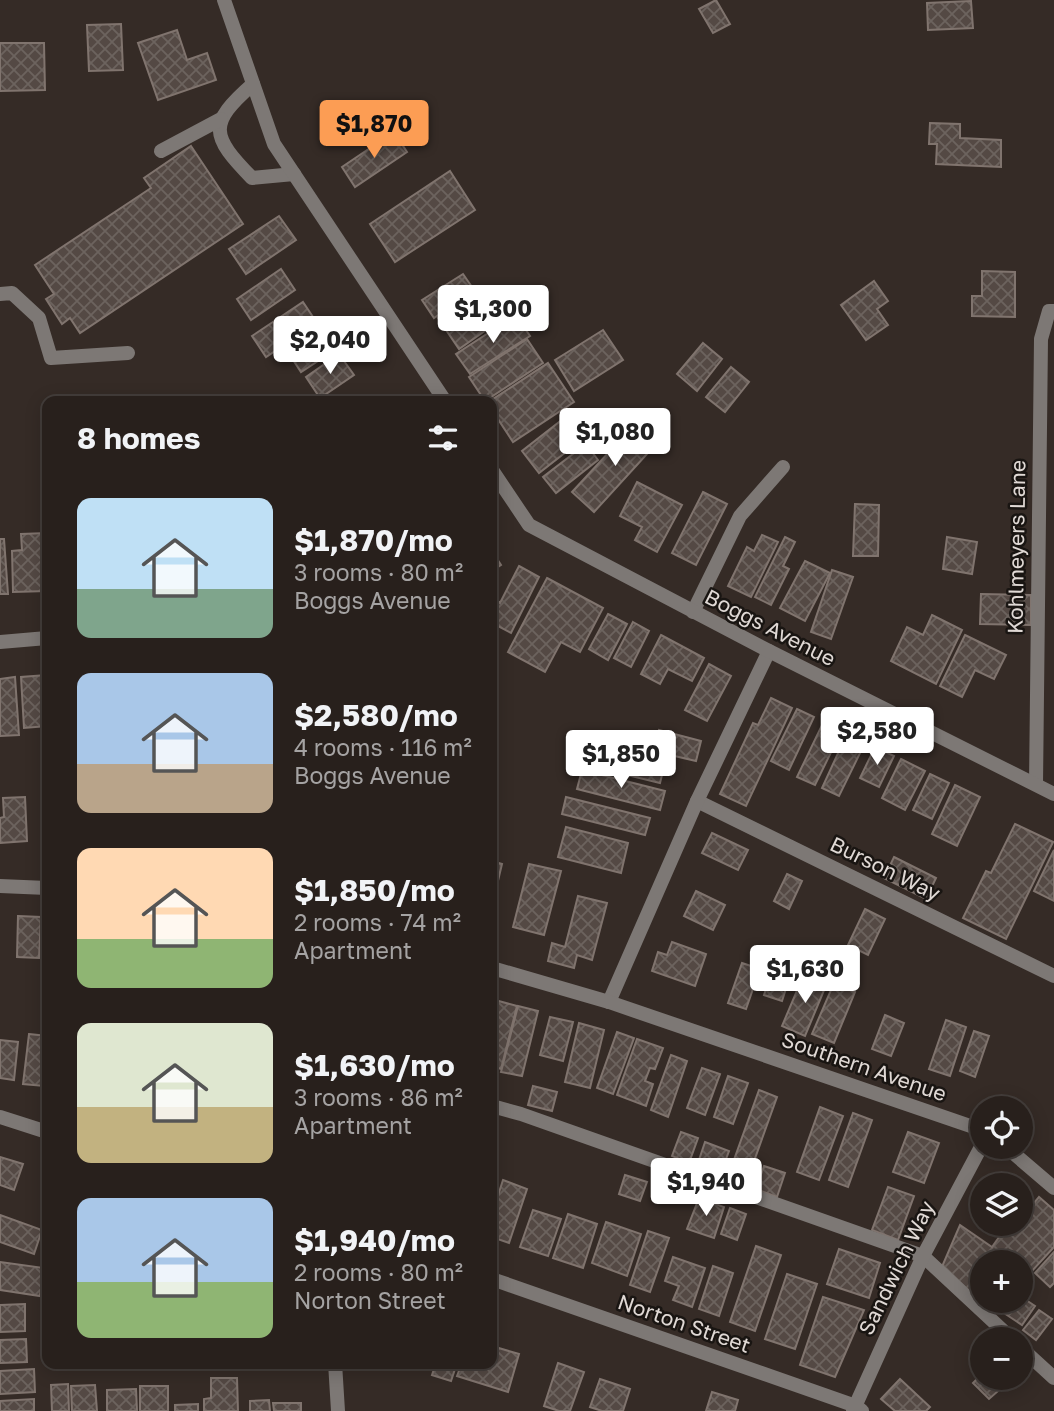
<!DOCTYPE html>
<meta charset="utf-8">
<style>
:root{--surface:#28201c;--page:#302825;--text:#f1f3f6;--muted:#a5a3a3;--line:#443e3b;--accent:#fc9d54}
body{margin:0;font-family:"Golos Text",sans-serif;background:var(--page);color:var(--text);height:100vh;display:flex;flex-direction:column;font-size:26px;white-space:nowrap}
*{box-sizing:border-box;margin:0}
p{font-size:23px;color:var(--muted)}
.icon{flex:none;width:38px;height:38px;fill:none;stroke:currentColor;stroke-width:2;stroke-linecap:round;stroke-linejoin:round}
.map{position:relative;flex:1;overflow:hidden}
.side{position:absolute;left:42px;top:396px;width:455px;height:973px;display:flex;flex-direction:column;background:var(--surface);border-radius:14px;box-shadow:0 4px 18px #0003,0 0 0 2px var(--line)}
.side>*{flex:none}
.controls{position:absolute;left:970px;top:1096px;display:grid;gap:14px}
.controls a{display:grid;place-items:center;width:63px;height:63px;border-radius:50%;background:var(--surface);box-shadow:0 4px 18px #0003,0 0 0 2px var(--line);font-size:35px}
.price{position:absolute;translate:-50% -60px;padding:0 16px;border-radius:7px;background:#fff;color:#222;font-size:23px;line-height:46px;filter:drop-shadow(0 2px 4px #0008)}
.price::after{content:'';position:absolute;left:50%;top:42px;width:21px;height:16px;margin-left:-10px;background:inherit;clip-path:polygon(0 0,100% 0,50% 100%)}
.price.current{background:var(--accent);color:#111}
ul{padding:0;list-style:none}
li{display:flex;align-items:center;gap:21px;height:175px;padding:0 35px}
li span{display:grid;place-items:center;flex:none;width:196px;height:140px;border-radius:14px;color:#555}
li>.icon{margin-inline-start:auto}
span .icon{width:84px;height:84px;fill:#fffc;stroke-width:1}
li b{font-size:30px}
h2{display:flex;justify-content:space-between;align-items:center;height:84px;padding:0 35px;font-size:30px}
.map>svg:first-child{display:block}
.building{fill:url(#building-cross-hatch);stroke:#80746e;stroke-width:2}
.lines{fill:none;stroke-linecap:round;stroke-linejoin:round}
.service{stroke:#7d7875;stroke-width:14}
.minor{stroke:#7d7875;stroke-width:14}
.tertiary{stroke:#7d7875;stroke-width:14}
.labels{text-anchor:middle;stroke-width:5;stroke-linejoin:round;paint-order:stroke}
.street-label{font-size:21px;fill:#e0d9d5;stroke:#191512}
</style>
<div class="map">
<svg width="1054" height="1411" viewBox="0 0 1054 1411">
<defs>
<pattern id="building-cross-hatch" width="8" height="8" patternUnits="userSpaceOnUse" patternTransform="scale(1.75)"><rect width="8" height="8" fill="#544944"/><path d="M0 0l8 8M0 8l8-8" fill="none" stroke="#6c635e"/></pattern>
</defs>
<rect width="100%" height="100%" fill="#352b26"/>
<g class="building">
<polygon points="716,0 730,24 713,33 699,9"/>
<polygon points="971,1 973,28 928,30 927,3"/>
<polygon points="121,24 123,70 89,71 87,25"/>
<polygon points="177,30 187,60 207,53 216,80 158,100 138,43"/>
<polygon points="0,43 44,43 45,90 0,91"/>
<polygon points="930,123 960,124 960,138 1001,140 1001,167 936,164 937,144 929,144"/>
<polygon points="394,132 407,152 355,187 342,167"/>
<polygon points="191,146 243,224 80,333 70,318 62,324 46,299 54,294 35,265 151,188 144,178"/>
<polygon points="450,171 475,210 395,262 370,224"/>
<polygon points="279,216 296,240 246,274 229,249"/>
<polygon points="281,269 295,290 251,320 237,299"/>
<polygon points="982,271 1015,272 1015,317 972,316 972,296 982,296"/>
<polygon points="463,274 474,290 434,318 422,300"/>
<polygon points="874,281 888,301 877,309 888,325 866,340 841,305"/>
<polygon points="468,297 489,328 459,349 438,318"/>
<polygon points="303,302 317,323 266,357 252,336"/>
<polygon points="516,315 530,336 470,374 456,354"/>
<polygon points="326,323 341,346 301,372 286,349"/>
<polygon points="603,330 623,360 574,391 555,360"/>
<polygon points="527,339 543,363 485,401 469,377"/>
<polygon points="703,343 722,359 697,391 677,374"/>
<polygon points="339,354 354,375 320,398 306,377"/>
<polygon points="548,363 574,402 513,442 492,410 490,401"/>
<polygon points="731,367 749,382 725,412 706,397"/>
<polygon points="572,412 589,434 539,473 522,451"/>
<polygon points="636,423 657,443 594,512 572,492"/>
<polygon points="586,444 598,460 556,493 543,477"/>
<polygon points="637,482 682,505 657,552 635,540 642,527 620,516"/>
<polygon points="703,492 727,504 696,565 672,553"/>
<polygon points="855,504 879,505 878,556 853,556"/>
<polygon points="47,533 47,591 13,592 12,551 22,550 21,534"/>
<polygon points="762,535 778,542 751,597 728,586 747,547 754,551"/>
<polygon points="785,537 795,542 783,566 789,569 771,605 755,597"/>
<polygon points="947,537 977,542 972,574 943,569"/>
<polygon points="0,539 4,539 8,594 0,594"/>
<polygon points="492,551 501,565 492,571"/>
<polygon points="805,561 830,573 805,621 780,608"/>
<polygon points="519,566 539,577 511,633 492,623 492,613 498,601 500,603"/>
<polygon points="832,570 853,577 831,639 811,632"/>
<polygon points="547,578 603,608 580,652 561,642 545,672 508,652"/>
<polygon points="981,594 1031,595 1031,625 980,624"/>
<polygon points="608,614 627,624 608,660 589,649"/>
<polygon points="932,615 962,630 936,684 891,661 907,627 923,635"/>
<polygon points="633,622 649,631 631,667 614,658"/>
<polygon points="661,635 704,658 692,681 668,669 660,684 641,674"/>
<polygon points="965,635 1006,655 994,679 975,670 962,697 940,686"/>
<polygon points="709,664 731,676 707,721 685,710"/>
<polygon points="46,675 47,726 24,728 21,677"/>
<polygon points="15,677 19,735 0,736 0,679"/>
<polygon points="771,698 792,708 746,806 720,794 753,723 758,725"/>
<polygon points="797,709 814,717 789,770 771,761"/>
<polygon points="823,723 841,732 815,785 797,777"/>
<polygon points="659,730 701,741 696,761 653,751"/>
<polygon points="845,738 863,747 839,796 822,788"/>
<polygon points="875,747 894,756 879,787 860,778"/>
<polygon points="629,749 666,759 660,783 623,774"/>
<polygon points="901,759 925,771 905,810 882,798"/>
<polygon points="582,770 665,791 660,810 577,789"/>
<polygon points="930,774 949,783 932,819 913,810"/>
<polygon points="955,785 980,797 957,846 932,834"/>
<polygon points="25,797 27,841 0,843 0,818 4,817 3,798"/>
<polygon points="566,797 650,818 645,835 562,814"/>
<polygon points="1015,824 1053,842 1006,939 963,918 986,871 991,873"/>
<polygon points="566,827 628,843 621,873 558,857"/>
<polygon points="712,833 748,850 738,870 702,853"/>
<polygon points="1054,850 1054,901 1034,891"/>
<polygon points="894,857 936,878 926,899 884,878"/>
<polygon points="492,861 502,864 492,906"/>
<polygon points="529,864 561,871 544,935 513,927"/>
<polygon points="787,874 802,881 789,909 774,901"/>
<polygon points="696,891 725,905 713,930 684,916"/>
<polygon points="578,896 607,903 592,960 577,955 574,968 548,961 552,943 565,947"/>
<polygon points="865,909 885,919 868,955 848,945"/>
<polygon points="18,916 41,917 39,958 17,957"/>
<polygon points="45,918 47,918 47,960 43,960"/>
<polygon points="672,942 706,954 695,986 652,971 658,952 667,955"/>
<polygon points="776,958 794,964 782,1001 764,995"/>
<polygon points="742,963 760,969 746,1009 728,1003"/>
<polygon points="804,974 827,983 805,1036 782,1026"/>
<polygon points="834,983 855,992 834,1043 812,1034"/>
<polygon points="495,1000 517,1006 501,1069 492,1066 492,1012"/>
<polygon points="518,1006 538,1011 522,1076 501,1072"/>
<polygon points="885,1015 904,1023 891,1056 872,1049"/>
<polygon points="550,1017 573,1022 563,1061 540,1055"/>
<polygon points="946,1020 966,1027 950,1076 929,1069"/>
<polygon points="579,1023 604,1030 590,1088 565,1082"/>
<polygon points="974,1031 989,1036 975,1077 960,1071"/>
<polygon points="617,1032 634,1038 613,1094 597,1088"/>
<polygon points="29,1034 47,1036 44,1086 23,1084"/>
<polygon points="637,1039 663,1048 655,1069 650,1068 645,1081 653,1084 646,1106 617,1095"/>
<polygon points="0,1040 18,1042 14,1080 0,1078"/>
<polygon points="671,1055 687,1061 668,1117 651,1110"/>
<polygon points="702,1068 720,1074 705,1115 687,1108"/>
<polygon points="728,1076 748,1083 733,1124 714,1117"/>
<polygon points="533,1086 557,1092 552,1111 528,1105"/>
<polygon points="759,1090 777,1097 748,1178 730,1171"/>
<polygon points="820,1107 843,1116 819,1180 797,1172"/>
<polygon points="853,1113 872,1120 848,1187 829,1180"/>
<polygon points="681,1132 698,1138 689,1163 672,1156"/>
<polygon points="908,1132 939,1143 924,1183 893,1172"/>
<polygon points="705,1142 729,1151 720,1175 697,1166"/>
<polygon points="0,1157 23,1164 14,1190 0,1185"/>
<polygon points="764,1166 785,1173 777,1197 756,1189"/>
<polygon points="625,1175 647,1182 640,1201 619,1194"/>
<polygon points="503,1180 527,1189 509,1243 492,1237 492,1214"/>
<polygon points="888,1187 914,1196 898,1240 872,1230"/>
<polygon points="1028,1197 1034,1203 1039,1197 1054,1210 1054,1247 1020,1284 1020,1262 982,1262 982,1300 1006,1300 992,1315 941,1269 960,1225 992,1247 1009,1223 1020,1223 1020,1208"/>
<polygon points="699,1198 724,1207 714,1238 687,1229"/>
<polygon points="730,1208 746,1214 737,1240 721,1234"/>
<polygon points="533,1210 561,1219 548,1256 520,1247"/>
<polygon points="568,1214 597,1224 583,1268 553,1258"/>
<polygon points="0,1215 42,1230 34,1254 0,1242"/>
<polygon points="606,1222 641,1234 627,1276 592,1263"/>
<polygon points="648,1231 669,1238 650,1292 630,1285"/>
<polygon points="756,1246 781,1255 755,1331 730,1322"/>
<polygon points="839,1249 880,1263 869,1298 827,1284"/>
<polygon points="1054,1252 1054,1283 1050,1287 1035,1273"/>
<polygon points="673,1257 705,1268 692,1307 673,1300 679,1286 665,1281"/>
<polygon points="0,1262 44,1268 40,1296 0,1290"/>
<polygon points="713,1266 733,1273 719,1316 699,1309"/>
<polygon points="787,1274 817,1284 795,1349 765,1339"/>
<polygon points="1020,1296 1035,1306 1022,1325 1004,1313 1013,1300 1020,1300"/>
<polygon points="823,1297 864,1310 835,1377 800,1365"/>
<polygon points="25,1304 25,1331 0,1332 0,1305"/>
<polygon points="1039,1310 1052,1319 1036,1340 1023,1330"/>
<polygon points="26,1339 27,1362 0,1363 0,1340"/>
<polygon points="492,1346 519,1354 508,1392 457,1376 462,1363 492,1363"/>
<polygon points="436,1363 457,1363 451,1381 432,1375"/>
<polygon points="558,1363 584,1372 570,1411 559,1411 544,1406"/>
<polygon points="34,1369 35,1392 0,1394 0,1371"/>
<polygon points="982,1374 982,1377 1000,1377 1006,1384 989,1399 973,1383"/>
<polygon points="211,1378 237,1378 238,1411 204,1411 204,1399 211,1398"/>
<polygon points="600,1379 630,1389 623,1411 602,1411 590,1407"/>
<polygon points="900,1379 930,1407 926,1411 895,1411 881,1399"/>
<polygon points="68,1384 69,1411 52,1411 51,1385"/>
<polygon points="95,1385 97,1411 72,1411 71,1386"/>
<rect x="140" y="1386" width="28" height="25"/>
<polygon points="136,1389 137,1411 107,1411 107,1390"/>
<polygon points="712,1392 738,1400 735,1411 706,1411"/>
<polygon points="34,1399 34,1411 0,1411 0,1401"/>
<polygon points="269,1400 270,1411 250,1411 250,1401"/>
<polygon points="273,1403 301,1403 301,1411 274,1411"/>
<polygon points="198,1404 198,1411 175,1411 175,1405"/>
</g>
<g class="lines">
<g class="service">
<path d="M253,84C207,124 211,136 252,178L294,174"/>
<polyline points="161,151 221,119"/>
<polyline points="0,294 12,293 39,318 51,358 128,353"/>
<polyline points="693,612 740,516 783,467"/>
<polyline points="1036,784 1041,339 1049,311 1054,311"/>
<polyline points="492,1106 521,1114 923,1256"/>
</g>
<g class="minor">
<polyline points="0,642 47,638"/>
<polyline points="697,801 1054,976"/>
<polyline points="609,1002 697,801 769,651"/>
<polyline points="0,1117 47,1132"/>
<polyline points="923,1256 1012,1339"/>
<polyline points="492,1279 856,1406 862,1411"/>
<polyline points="1020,1347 1054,1378"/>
<polyline points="335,1363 338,1411"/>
<polyline points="853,1411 923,1256 982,1145"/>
</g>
<g class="tertiary">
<polyline points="224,0 274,144 445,401"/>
<polyline points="492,470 529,525 769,651 1054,794"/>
<polyline points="0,886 47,888"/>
<polyline points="492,968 609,1002 982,1130"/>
<polyline points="1005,1146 1054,1188"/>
</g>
</g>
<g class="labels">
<g class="street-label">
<text transform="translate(1017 547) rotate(-89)" y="7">Kohlmeyers Lane</text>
<text transform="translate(770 628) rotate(27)" y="7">Boggs Avenue</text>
<text transform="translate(885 869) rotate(26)" y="7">Burson Way</text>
<text transform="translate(864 1067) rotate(19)" y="7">Southern Avenue</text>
<text transform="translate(897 1268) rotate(-64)" y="7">Sandwich Way</text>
<text transform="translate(684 1324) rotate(19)" y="7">Norton Street</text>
</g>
</g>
</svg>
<div class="controls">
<a><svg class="icon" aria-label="locate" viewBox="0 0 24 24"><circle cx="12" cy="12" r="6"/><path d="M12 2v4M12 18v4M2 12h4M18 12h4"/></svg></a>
<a><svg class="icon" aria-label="layers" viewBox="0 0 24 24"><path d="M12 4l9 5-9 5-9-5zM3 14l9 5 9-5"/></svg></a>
<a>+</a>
<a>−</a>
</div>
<b class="price current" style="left:374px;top:160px">$1,870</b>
<b class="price" style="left:493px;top:345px">$1,300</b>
<b class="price" style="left:330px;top:376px">$2,040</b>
<b class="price" style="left:615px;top:468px">$1,080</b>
<b class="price" style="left:877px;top:767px">$2,580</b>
<b class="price" style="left:621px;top:790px">$1,850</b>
<b class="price" style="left:805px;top:1005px">$1,630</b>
<b class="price" style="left:706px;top:1218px">$1,940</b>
<section class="side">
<h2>8 homes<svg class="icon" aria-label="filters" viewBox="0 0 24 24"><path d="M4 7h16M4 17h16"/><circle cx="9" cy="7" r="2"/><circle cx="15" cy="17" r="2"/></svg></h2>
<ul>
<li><span style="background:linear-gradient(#bfe0f5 65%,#7fa58c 0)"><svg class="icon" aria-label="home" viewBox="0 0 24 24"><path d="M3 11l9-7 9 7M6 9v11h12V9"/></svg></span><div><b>$1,870/mo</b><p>3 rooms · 80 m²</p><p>Boggs Avenue</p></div></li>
<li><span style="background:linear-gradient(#a9c7e8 65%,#b9a48a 0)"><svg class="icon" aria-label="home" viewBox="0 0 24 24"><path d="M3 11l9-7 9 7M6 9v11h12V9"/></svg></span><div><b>$2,580/mo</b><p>4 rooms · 116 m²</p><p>Boggs Avenue</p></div></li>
<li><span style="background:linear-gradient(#ffd9b3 65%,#8fb573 0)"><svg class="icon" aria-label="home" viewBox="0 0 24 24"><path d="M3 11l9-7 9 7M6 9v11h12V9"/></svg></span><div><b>$1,850/mo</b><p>2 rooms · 74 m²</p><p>Apartment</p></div></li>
<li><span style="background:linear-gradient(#dfe7d0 60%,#c2b280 0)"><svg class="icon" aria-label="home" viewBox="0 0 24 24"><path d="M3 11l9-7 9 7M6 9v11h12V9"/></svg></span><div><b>$1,630/mo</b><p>3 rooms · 86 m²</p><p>Apartment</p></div></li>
<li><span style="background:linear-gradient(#a9c7e8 60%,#8fb573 0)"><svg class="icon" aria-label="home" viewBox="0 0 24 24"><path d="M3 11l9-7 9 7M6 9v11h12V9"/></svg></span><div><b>$1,940/mo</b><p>2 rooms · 80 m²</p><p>Norton Street</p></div></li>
</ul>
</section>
</div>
